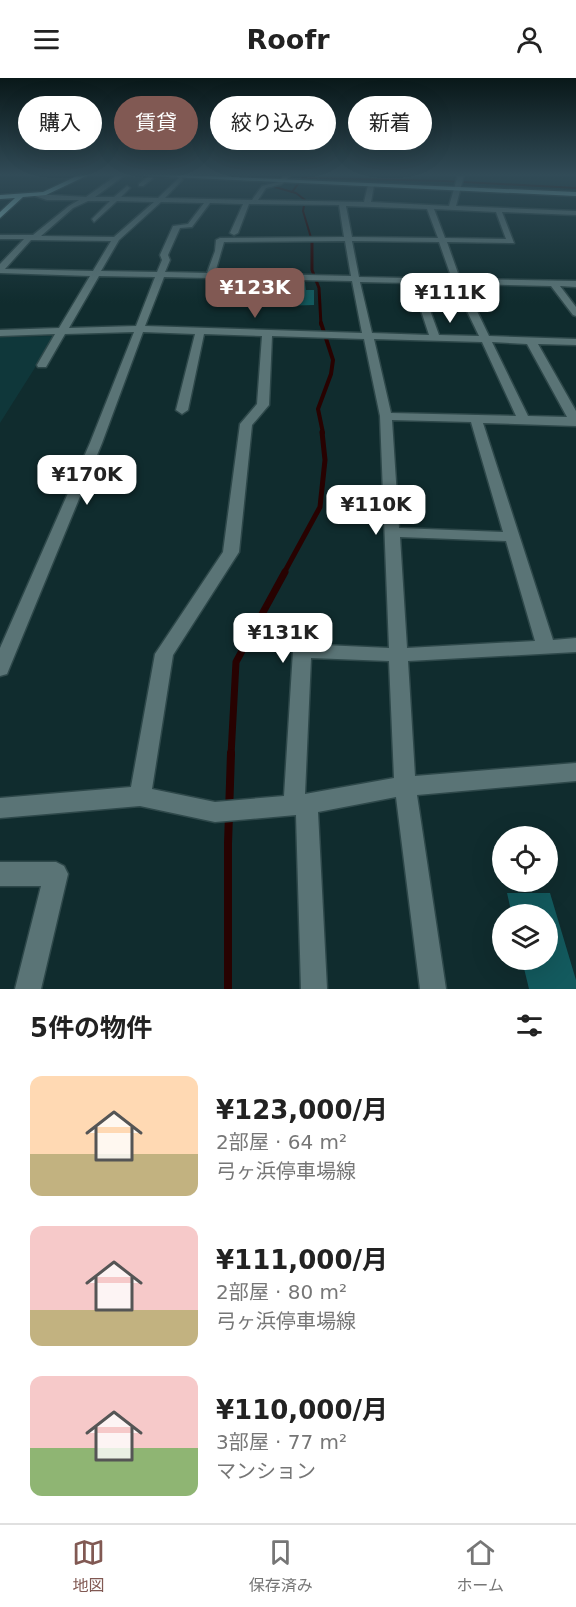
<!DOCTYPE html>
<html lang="ja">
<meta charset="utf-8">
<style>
:root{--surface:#fff;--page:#f6f6f6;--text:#222;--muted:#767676;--line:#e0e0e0;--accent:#815953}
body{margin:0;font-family:"DejaVu Sans","Noto Sans JP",sans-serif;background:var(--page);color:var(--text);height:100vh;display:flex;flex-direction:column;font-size:22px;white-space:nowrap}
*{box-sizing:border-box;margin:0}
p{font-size:20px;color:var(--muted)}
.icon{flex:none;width:33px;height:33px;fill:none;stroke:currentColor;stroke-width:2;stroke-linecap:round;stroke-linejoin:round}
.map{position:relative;height:911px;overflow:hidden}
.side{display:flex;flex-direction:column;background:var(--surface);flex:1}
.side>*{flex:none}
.banner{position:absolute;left:18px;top:18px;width:540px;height:54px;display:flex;gap:12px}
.fabs{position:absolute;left:492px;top:748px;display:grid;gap:12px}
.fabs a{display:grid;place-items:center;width:66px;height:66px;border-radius:50%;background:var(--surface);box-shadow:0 6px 24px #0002;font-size:30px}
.price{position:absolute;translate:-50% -51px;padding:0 14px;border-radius:12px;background:#fff;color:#222;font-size:20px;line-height:39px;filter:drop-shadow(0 2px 3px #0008)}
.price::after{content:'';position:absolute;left:50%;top:36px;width:18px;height:14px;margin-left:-9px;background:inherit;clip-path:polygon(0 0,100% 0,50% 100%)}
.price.current{background:var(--accent);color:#fff}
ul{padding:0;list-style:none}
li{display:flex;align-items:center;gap:18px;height:150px;padding:0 30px}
li span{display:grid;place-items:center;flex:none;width:168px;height:120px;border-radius:12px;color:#555}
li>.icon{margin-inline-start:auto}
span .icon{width:72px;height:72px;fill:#fffc;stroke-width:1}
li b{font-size:26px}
h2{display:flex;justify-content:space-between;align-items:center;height:72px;padding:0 30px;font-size:26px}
.chip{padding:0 21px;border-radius:27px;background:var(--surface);box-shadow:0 6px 24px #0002;font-size:21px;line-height:54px}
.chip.current{background:var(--accent);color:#fff}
header{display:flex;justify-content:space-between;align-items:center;height:78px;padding:0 30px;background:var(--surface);font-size:27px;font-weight:700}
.dock{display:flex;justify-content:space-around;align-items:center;height:84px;border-top:2px solid var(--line);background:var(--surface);font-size:16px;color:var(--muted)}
.dock a{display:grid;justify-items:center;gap:3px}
.dock .current{color:var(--accent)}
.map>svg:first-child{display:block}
.built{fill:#0f373a}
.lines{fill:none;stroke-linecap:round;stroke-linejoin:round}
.stream-far5{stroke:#280201;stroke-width:2}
.stream-far4{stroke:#280201;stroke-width:3}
.stream-far3{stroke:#280201;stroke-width:4}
.stream-far2{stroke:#280201;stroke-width:5}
.stream-far1{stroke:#280201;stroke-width:7}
.stream{stroke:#280201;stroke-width:8}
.building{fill:#135a5e}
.minor-casing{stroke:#2e484a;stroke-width:3}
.major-casing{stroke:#2e484a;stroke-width:3}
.minor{fill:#5a7476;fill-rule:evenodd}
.major{fill:#8cc2c5;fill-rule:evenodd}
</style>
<header><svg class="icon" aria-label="menu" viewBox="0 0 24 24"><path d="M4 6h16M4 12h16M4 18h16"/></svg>Roofr<svg class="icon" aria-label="person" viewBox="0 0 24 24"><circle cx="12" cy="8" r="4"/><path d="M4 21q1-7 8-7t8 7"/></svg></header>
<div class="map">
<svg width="576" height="911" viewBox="0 0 576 911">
<rect width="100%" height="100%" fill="#102c2e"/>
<polygon class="built" points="55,258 0,345 0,259"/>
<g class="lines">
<g class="stream-far5">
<polyline points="302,100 317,100"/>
<polyline points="320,100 445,103 576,110"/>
<polyline points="271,108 296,115 305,122 303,133 312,163"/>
<polyline points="292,114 298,106"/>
</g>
<polyline class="stream-far4" points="312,161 312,192 319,210 321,247"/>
<polyline class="stream-far3" points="321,245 333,282 331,296 318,331 323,355"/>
<polyline class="stream-far2" points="284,495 320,429 325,382 322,354"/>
<polyline class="stream-far1" points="231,677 236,584 285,494"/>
<polyline class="stream" points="228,911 228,766 231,675"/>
</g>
<g class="building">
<polygon points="288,204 305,204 306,212 314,212 314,227 279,228 281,212 288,212"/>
<polygon points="507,815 550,815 576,902 576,911 529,911 522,882 548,882 548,837 512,837"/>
</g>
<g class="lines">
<defs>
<g id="minor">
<path d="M117,97H125L95,119H114L127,108L130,110L121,119L158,120L181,98L183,101L165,120L252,122L262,108L278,104L284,97H291L282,106L266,110L258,122L364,124L368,107L371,105L374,107L371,124L449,128L458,97H464L456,128L576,133V137L502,134L514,165L447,164L460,201L576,203V209L560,208L576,229V238L573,237L551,208L467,206L476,231L489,258L576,261V267L538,266L576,333V348L483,345L553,562L576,560V574L408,583L415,698L576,685V703L417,717L446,911H420L396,719L318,734L327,911H301L296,737L215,744L140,728L0,740V720L131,709L155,576L223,474L240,346L257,326L262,258L204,256L188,332L182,336L176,332L195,256L143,254L102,365L9,591L7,596L0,598V570L90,365L134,254L65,256L46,289H38L37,287L55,256L0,258V252L59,250L90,198L0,195V186L24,161H0V157H33L69,128L79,122H47L35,118V116L86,119ZM88,123H110L92,141L94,144L117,123L154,124L114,159L41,158L73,130ZM161,124L204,125L188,146L173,148L160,177L162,182L157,194L101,193L119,162ZM210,125L243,126L230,155L234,157L238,155L249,126L339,127L344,159L220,160L216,162L215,173L207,195L165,194L170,182L168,177L180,150L192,149ZM346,128L427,131L438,160L352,159ZM434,131L496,134L506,161L445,160ZM31,162H33L111,163L93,193L5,191ZM345,163L351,198L215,195L224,164ZM352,163L439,164L452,201L359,199ZM99,198L155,199L136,248L69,250ZM164,199L352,203L362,255L145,248ZM360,204L412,205L429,257L372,255ZM420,205L459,206L466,231L479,258L439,257ZM272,258L364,261L380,338L389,570L302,566L296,568L293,573L284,718L215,724L152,711L173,577L239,474L252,347L269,327ZM374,261L482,264L516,338L391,335ZM492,264L527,266L567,339L528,338ZM392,342L471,344L503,454L399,450ZM400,459L506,463L535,563L407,570ZM311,580L389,583L394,700L305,716Z"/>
<polygon points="150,97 156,98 143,108 139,108 139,106"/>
<polygon points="0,784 56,784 64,788 68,796 41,911 15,911 41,808 0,808"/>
</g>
<g id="major">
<polygon points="79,97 88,97 46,117 23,119 0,140 0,134 15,120 0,121 0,117 43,114"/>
<polygon points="185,97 576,114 576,118 131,97"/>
</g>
</defs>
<use href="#minor" class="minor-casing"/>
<use href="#major" class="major-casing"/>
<use href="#minor" class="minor"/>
<use href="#major" class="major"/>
</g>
<linearGradient id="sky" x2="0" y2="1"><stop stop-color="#091819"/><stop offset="0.43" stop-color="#314b57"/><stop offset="1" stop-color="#314b57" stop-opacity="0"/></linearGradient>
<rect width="576" height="225" fill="url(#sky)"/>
</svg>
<div class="fabs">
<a><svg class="icon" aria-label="locate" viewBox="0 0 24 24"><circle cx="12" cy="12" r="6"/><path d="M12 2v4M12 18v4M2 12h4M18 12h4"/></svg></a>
<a><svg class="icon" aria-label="layers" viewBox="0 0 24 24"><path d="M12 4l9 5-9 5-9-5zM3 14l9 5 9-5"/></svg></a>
</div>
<b class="price current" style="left:255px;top:241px">¥123K</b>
<b class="price" style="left:450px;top:246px">¥111K</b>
<b class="price" style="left:87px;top:428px">¥170K</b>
<b class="price" style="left:376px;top:458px">¥110K</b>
<b class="price" style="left:283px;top:586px">¥131K</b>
<div class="banner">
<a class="chip">購入</a>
<a class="chip current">賃貸</a>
<a class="chip">絞り込み</a>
<a class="chip">新着</a>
</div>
</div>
<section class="side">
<h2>5件の物件<svg class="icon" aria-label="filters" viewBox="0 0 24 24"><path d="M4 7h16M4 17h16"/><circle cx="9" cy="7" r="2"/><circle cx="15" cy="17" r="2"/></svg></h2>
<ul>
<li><span style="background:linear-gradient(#ffd9b3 65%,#c2b280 0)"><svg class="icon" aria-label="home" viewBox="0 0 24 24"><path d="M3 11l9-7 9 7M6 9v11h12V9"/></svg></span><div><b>¥123,000/月</b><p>2部屋 · 64 m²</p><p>弓ヶ浜停車場線</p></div></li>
<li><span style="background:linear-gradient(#f6c9c9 70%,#c2b280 0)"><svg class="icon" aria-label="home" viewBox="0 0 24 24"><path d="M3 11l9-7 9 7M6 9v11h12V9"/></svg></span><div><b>¥111,000/月</b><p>2部屋 · 80 m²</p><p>弓ヶ浜停車場線</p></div></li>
<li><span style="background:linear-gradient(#f6c9c9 60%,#8fb573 0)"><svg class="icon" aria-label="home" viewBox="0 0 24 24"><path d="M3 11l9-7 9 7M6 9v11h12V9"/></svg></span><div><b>¥110,000/月</b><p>3部屋 · 77 m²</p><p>マンション</p></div></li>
</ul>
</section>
<nav class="dock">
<a class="current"><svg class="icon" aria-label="map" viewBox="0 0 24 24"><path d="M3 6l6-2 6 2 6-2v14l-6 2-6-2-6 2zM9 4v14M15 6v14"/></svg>地図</a>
<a><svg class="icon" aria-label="saved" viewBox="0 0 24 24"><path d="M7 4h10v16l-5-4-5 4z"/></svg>保存済み</a>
<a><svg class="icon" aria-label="home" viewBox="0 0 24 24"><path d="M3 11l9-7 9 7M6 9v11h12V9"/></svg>ホーム</a>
</nav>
